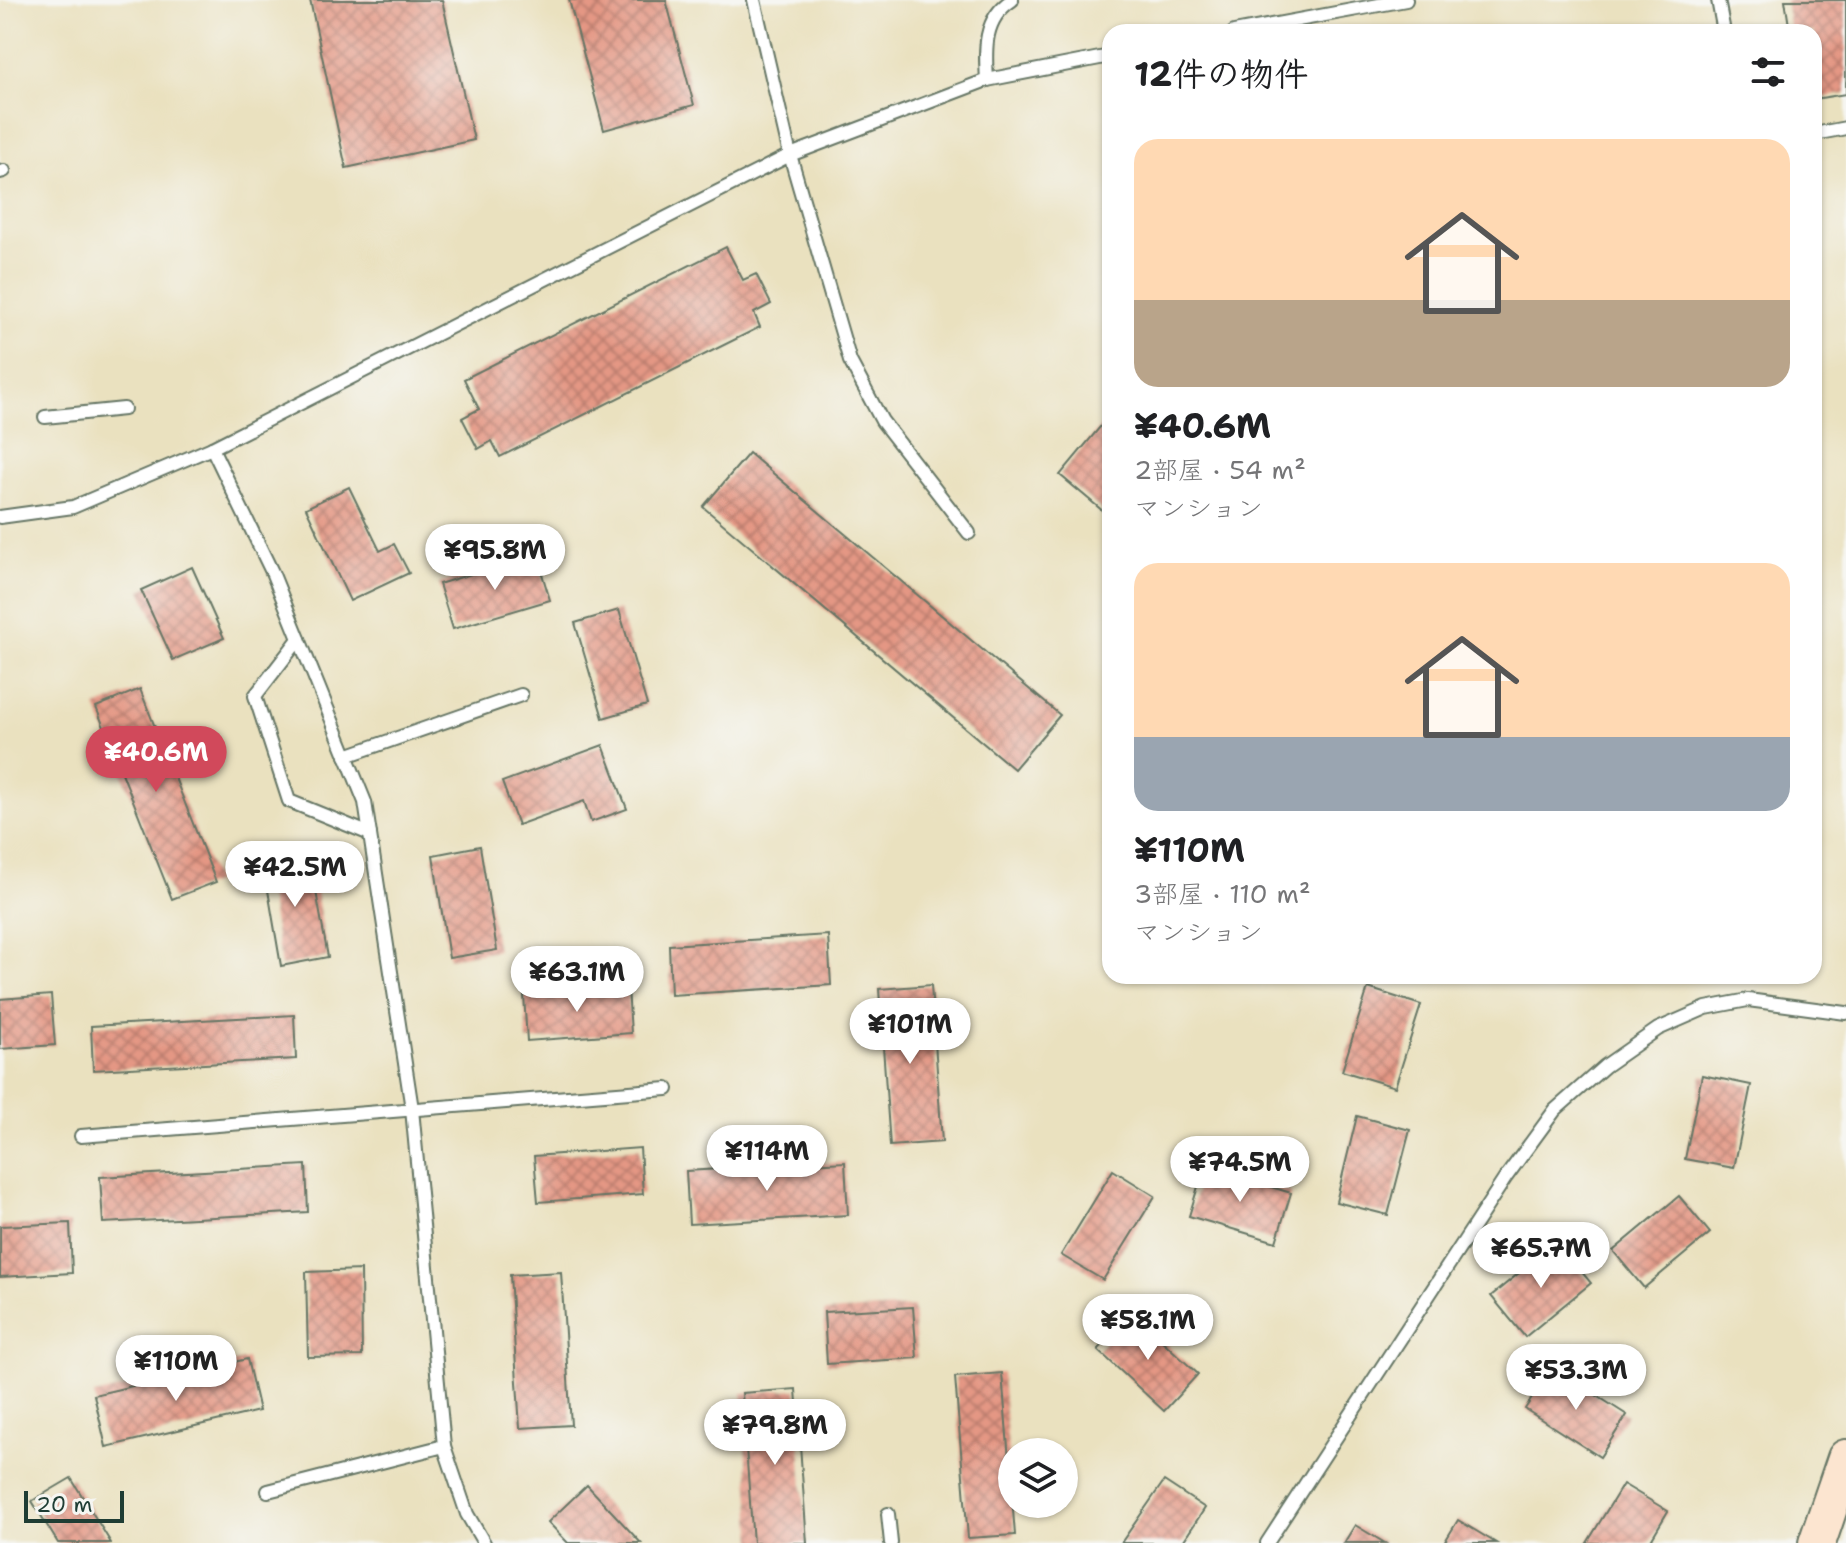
<!DOCTYPE html>
<html lang="ja">
<meta charset="utf-8">
<style>
:root{--surface:#fff;--page:#f6f6f6;--text:#202124;--muted:#757577;--accent:#d1495b}
body{margin:0;font-family:"Shantell Sans","Klee One",sans-serif;background:var(--page);color:var(--text);height:100vh;display:flex;flex-direction:column;font-size:30px;white-space:nowrap}
*{box-sizing:border-box;margin:0}
p{font-size:26px;color:var(--muted)}
.icon{flex:none;width:44px;height:44px;fill:none;stroke:currentColor;stroke-width:2;stroke-linecap:round;stroke-linejoin:round}
.map{position:relative;flex:1;overflow:hidden}
.panel{position:absolute;left:1102px;top:24px;width:720px;height:960px;display:flex;flex-direction:column;background:var(--surface);border-radius:24px;box-shadow:0 2px 6px #0004}
.panel>*{flex:none}
.tools{position:absolute;left:998px;top:1438px;display:grid;gap:16px}
.tools a{display:grid;place-items:center;width:80px;height:80px;border-radius:50%;background:var(--surface);box-shadow:0 2px 6px #0004;font-size:40px}
.scale{position:absolute;left:24px;bottom:20px;width:100px;box-sizing:border-box;padding-left:8px;border:4px solid #1f3d34;border-top:0;font-size:22px;line-height:28px;white-space:nowrap;color:#1f3d34;-webkit-text-stroke:6px #f6f6f2;paint-order:stroke}
.price{position:absolute;translate:-50% -68px;padding:0 18px;border-radius:28px;background:#fff;color:#222;font-size:26px;line-height:52px;filter:drop-shadow(0 2px 4px #0008)}
.price::after{content:'';position:absolute;left:50%;top:48px;width:24px;height:18px;margin-left:-12px;background:inherit;clip-path:polygon(0 0,100% 0,50% 100%)}
.price.current{background:var(--accent);color:#fff}
ul{padding:0;list-style:none}
li{display:grid;align-content:center;gap:16px;height:424px;padding:0 32px}
li span{display:grid;place-items:center;height:248px;border-radius:24px;color:#555}
li>.icon{margin-inline-start:auto}
span .icon{width:144px;height:144px;fill:#fffc;stroke-width:1}
li b{font-size:34px}
h2{display:flex;justify-content:space-between;align-items:center;height:96px;padding:0 32px;font-size:34px}
.map>svg:first-child{display:block}
.building{fill:url(#building-cross-hatch)}
.lines{fill:none;stroke-linecap:round;stroke-linejoin:round}
.lane-casing{stroke:#667665;stroke-width:16}
.secondary-casing{stroke:#667665;stroke-width:40}
.lane{stroke:#fff;stroke-width:12}
.secondary{stroke:#fce5d0;stroke-width:36}
</style>
<div class="map">
<svg width="1846" height="1543" viewBox="0 0 1846 1543">
<defs>
<pattern id="building-cross-hatch" width="8" height="8" patternUnits="userSpaceOnUse" patternTransform="scale(2)"><rect width="8" height="8" fill="#e49784"/><path d="M0 0l8 8M0 8l8-8" fill="none" stroke="#b87c6d"/></pattern>
</defs>
<rect width="100%" height="100%" fill="#f6f6f2"/>
<filter id="ink" filterUnits="userSpaceOnUse"><feTurbulence type="fractalNoise" baseFrequency=".0125" numOctaves="2"/><feDisplacementMap in="SourceGraphic" scale="16" xChannelSelector="R" yChannelSelector="G"/><feConvolveMatrix kernelMatrix="1 2 1 2 8 2 1 2 1" color-interpolation-filters="sRGB"/></filter>
<filter id="wash" filterUnits="userSpaceOnUse"><feTurbulence type="fractalNoise" baseFrequency=".006" numOctaves="4" result="noise"/><feDisplacementMap in="SourceGraphic" scale="32" xChannelSelector="R" yChannelSelector="G"/><feGaussianBlur stdDeviation="1.8" result="paint"/><feColorMatrix in="noise" values="0 0 0 0 0 0 0 0 0 0 0 0 0 0 0 0 0 1.4 0 .05"/><feComposite in="paint" operator="in"/></filter>
<g filter="url(#wash)">
<rect width="100%" height="100%" fill="#eae1bf"/>
<g id="blocks">
<g class="building">
<polygon points="310,0 442,0 474,140 346,168"/>
<polygon points="569,0 666,0 694,105 604,130"/>
<polygon points="1785,0 1846,0 1846,94 1814,99 1814,32 1790,32"/>
<polygon points="726,247 743,280 756,274 771,304 754,313 760,327 500,457 492,441 478,449 462,418 479,409 464,379"/>
<polygon points="1105,421 1110,425 1110,517 1060,475"/>
<polygon points="749,453 1060,715 1014,769 703,507"/>
<polygon points="349,487 380,551 394,544 409,573 350,601 306,508"/>
<polygon points="536,554 550,600 453,629 439,584"/>
<polygon points="192,567 224,638 173,660 141,590"/>
<polygon points="619,610 647,705 603,718 575,623"/>
<polygon points="140,689 216,882 172,899 96,707"/>
<polygon points="603,745 627,809 591,822 584,801 518,825 502,782"/>
<polygon points="480,846 497,950 449,958 433,855"/>
<polygon points="309,853 328,957 281,966 263,861"/>
<polygon points="828,935 831,985 671,995 669,945"/>
<polygon points="931,985 942,1142 890,1146 879,989"/>
<polygon points="628,988 631,1033 527,1041 524,995"/>
<polygon points="1368,988 1421,1005 1395,1087 1342,1071"/>
<polygon points="51,995 55,1045 0,1049 0,999"/>
<polygon points="294,1015 296,1059 93,1070 91,1026"/>
<polygon points="1702,1075 1751,1085 1734,1168 1685,1159"/>
<polygon points="1357,1116 1410,1130 1388,1215 1336,1202"/>
<polygon points="640,1148 643,1194 538,1202 534,1156"/>
<polygon points="845,1162 848,1215 689,1224 686,1171"/>
<polygon points="306,1165 308,1212 103,1223 100,1177"/>
<polygon points="1204,1167 1291,1193 1276,1242 1189,1216"/>
<polygon points="1113,1170 1155,1196 1103,1280 1061,1255"/>
<polygon points="1679,1196 1710,1233 1644,1288 1613,1251"/>
<polygon points="70,1223 72,1273 0,1277 0,1226"/>
<polygon points="1557,1242 1591,1283 1525,1337 1491,1296"/>
<polygon points="361,1270 362,1356 308,1357 306,1272"/>
<polygon points="561,1272 571,1425 520,1428 510,1275"/>
<polygon points="913,1307 917,1358 827,1364 824,1312"/>
<polygon points="1132,1313 1198,1374 1164,1411 1098,1350"/>
<polygon points="247,1359 259,1411 106,1447 94,1395"/>
<polygon points="1552,1367 1627,1415 1600,1457 1525,1409"/>
<polygon points="1002,1373 1015,1535 968,1538 955,1377"/>
<polygon points="796,1389 807,1543 753,1543 742,1393"/>
<polygon points="71,1478 111,1543 58,1543 32,1501"/>
<polygon points="1164,1481 1205,1508 1182,1543 1121,1543"/>
<polygon points="1623,1484 1668,1511 1649,1543 1587,1543"/>
<polygon points="587,1485 641,1543 568,1543 548,1522"/>
<polygon points="1458,1520 1496,1543 1444,1543"/>
<polygon points="1355,1525 1385,1543 1344,1543"/>
</g>
</g>
</g>
<g filter="url(#ink)">
<use href="#blocks" fill-opacity="0" stroke="#667665" stroke-width="2"/>
<g class="lines">
<defs>
<g id="lane">
<polyline points="754,0 790,155 850,361 882,421 969,533"/>
<polyline points="1718,0 1724,32"/>
<polyline points="1234,32 1406,0"/>
<path d="M987,80C985,49 983,19 1012,0"/>
<polyline points="1814,134 1846,128"/>
<polyline points="0,172 4,171"/>
<polyline points="45,417 124,409"/>
<polyline points="212,448 272,572 365,802 412,1109 444,1446 467,1514 484,1543"/>
<polyline points="0,517 73,507 212,448 790,155 987,80 1110,56"/>
<polyline points="299,639 255,696 289,801 370,834"/>
<polyline points="346,756 521,695"/>
<polyline points="81,1136 667,1089"/>
<polyline points="268,1491 444,1446"/>
<polyline points="888,1514 891,1543"/>
<polyline points="1267,1543 1506,1177 1555,1110 1605,1066 1658,1029 1706,1008 1748,1000 1846,1013"/>
</g>
<polyline id="secondary" points="1817,1543 1846,1458"/>
</defs>
<use href="#lane" class="lane-casing"/>
<use href="#secondary" class="secondary-casing"/>
<use href="#lane" class="lane"/>
<use href="#secondary" class="secondary"/>
</g>
</g>
</svg>
<div class="tools">
<a><svg class="icon" aria-label="layers" viewBox="0 0 24 24"><path d="M12 4l9 5-9 5-9-5zM3 14l9 5 9-5"/></svg></a>
</div>
<div class="scale">20 m</div>
<b class="price" style="left:495px;top:592px">¥95.8M</b>
<b class="price current" style="left:156px;top:794px">¥40.6M</b>
<b class="price" style="left:295px;top:909px">¥42.5M</b>
<b class="price" style="left:577px;top:1014px">¥63.1M</b>
<b class="price" style="left:910px;top:1066px">¥101M</b>
<b class="price" style="left:767px;top:1193px">¥114M</b>
<b class="price" style="left:1240px;top:1204px">¥74.5M</b>
<b class="price" style="left:1541px;top:1290px">¥65.7M</b>
<b class="price" style="left:1148px;top:1362px">¥58.1M</b>
<b class="price" style="left:176px;top:1403px">¥110M</b>
<b class="price" style="left:1576px;top:1412px">¥53.3M</b>
<b class="price" style="left:775px;top:1467px">¥79.8M</b>
<section class="panel">
<h2>12件の物件<svg class="icon" aria-label="filters" viewBox="0 0 24 24"><path d="M4 7h16M4 17h16"/><circle cx="9" cy="7" r="2"/><circle cx="15" cy="17" r="2"/></svg></h2>
<ul>
<li><span style="background:linear-gradient(#ffd9b3 65%,#b9a48a 0)"><svg class="icon" aria-label="home" viewBox="0 0 24 24"><path d="M3 11l9-7 9 7M6 9v11h12V9"/></svg></span><div><b>¥40.6M</b><p>2部屋 · 54 m²</p><p>マンション</p></div></li>
<li><span style="background:linear-gradient(#ffd9b3 70%,#9aa5b1 0)"><svg class="icon" aria-label="home" viewBox="0 0 24 24"><path d="M3 11l9-7 9 7M6 9v11h12V9"/></svg></span><div><b>¥110M</b><p>3部屋 · 110 m²</p><p>マンション</p></div></li>
</ul>
</section>
</div>
